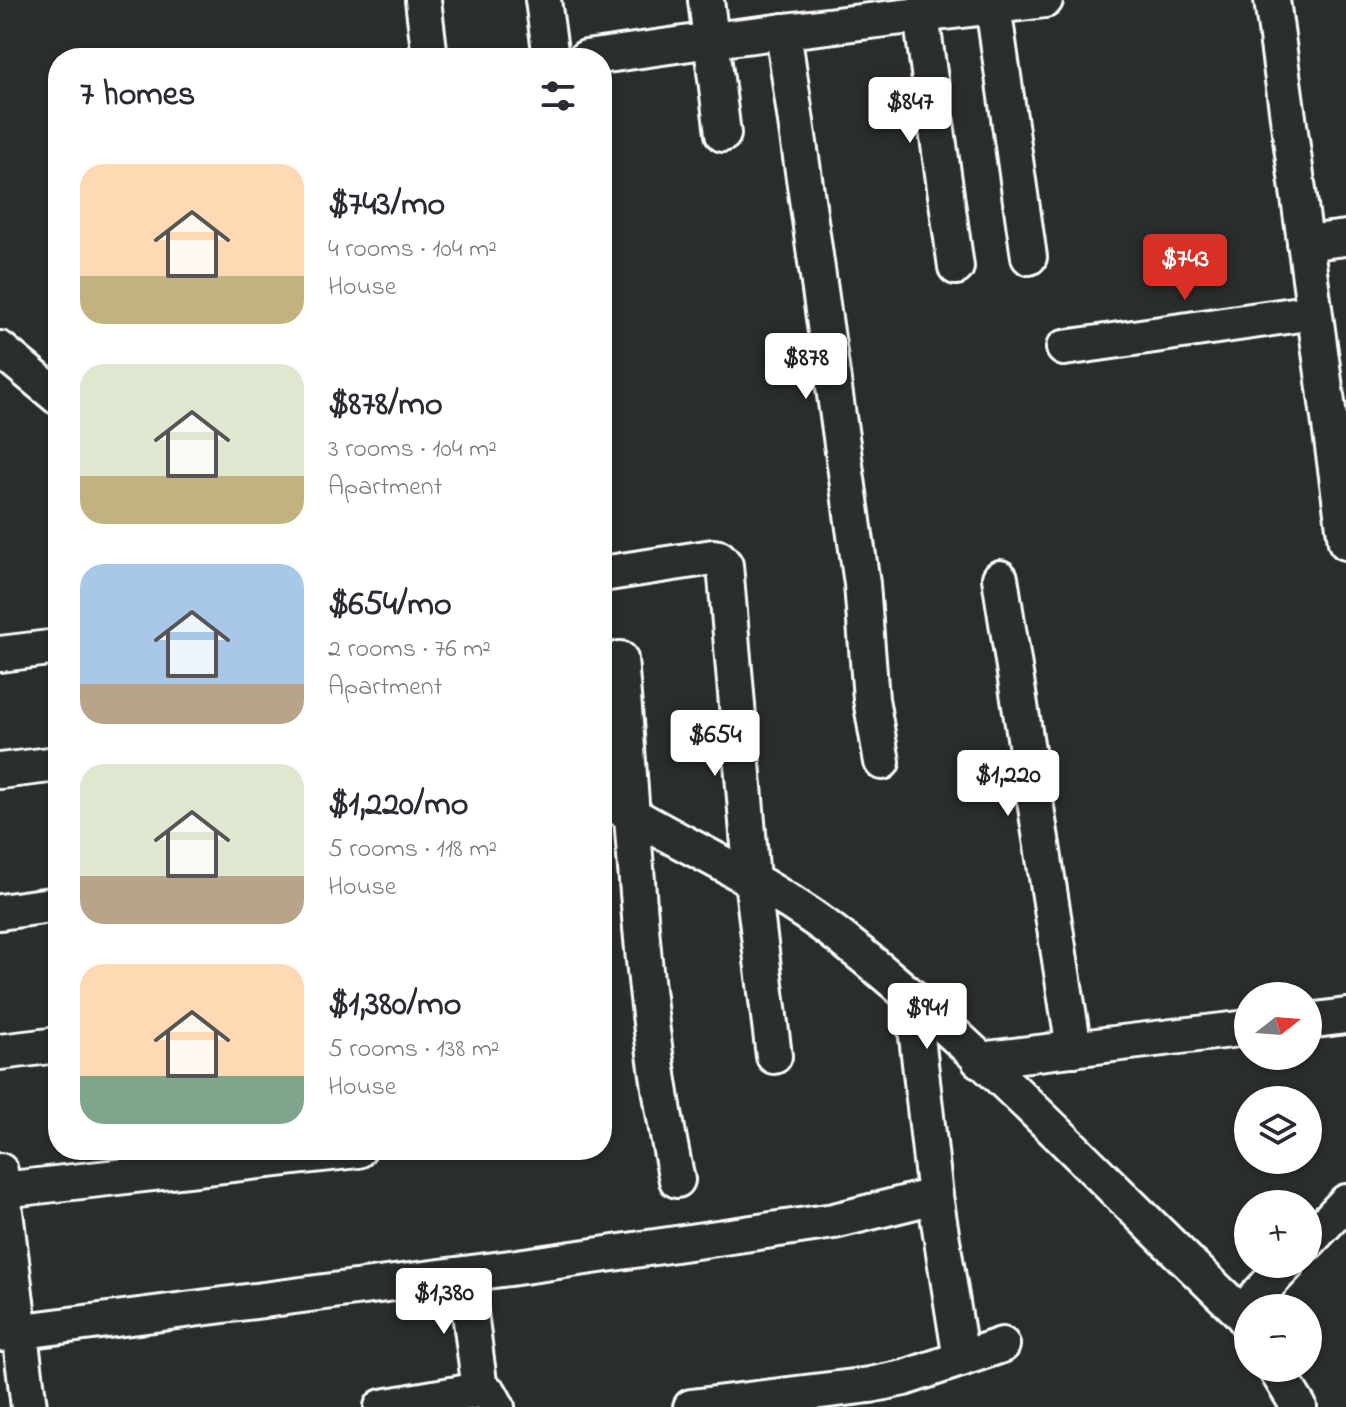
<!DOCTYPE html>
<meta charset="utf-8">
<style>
:root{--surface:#fff;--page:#f2f2f3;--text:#2b2b33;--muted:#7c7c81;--accent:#d93025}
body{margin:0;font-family:"Indie Flower",sans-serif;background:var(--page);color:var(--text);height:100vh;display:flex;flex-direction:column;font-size:30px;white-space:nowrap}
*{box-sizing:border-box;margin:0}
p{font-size:26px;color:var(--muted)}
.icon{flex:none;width:44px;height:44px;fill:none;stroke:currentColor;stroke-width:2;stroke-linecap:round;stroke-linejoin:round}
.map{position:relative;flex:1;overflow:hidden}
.sheet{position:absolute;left:48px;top:48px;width:564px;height:1112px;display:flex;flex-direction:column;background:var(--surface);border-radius:32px;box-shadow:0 2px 6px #0004}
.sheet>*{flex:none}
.needle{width:52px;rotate:73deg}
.buttons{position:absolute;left:1234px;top:982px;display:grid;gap:16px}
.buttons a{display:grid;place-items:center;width:88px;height:88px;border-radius:50%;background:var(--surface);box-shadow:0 2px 6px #0004;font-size:40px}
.price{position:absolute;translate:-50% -68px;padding:0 18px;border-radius:8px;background:#fff;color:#222;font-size:26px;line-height:52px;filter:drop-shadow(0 2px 4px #0008)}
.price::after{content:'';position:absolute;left:50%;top:48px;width:24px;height:18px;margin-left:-12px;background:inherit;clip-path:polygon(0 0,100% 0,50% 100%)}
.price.current{background:var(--accent);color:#fff}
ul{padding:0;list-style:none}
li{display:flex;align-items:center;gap:24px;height:200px;padding:0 32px}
li span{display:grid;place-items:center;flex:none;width:224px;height:160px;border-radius:24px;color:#555}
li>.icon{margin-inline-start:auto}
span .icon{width:96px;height:96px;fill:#fffc;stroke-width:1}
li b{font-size:34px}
h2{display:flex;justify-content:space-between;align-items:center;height:96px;padding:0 32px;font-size:34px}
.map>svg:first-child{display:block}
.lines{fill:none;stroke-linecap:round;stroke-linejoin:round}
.minor-casing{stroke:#fff;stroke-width:40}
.minor{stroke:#2a2d2e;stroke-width:34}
</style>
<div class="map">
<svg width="1346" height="1407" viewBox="0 0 1346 1407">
<rect width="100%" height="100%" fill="#2a2d2e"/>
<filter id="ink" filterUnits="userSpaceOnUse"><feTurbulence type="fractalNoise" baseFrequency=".0125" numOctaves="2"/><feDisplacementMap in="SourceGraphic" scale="16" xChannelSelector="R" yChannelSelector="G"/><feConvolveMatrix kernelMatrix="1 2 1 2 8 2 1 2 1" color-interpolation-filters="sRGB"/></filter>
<g filter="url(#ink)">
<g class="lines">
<defs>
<g id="minor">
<polyline points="423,0 430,58"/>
<polyline points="543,0 551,58"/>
<polyline points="706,0 723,134"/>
<polyline points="1272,0 1346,542"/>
<polyline points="993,6 1029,257"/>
<polyline points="921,15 956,267"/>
<polyline points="783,31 862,584 871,699 882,762"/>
<polyline points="586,58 711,40 1045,0"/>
<polyline points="1305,243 1346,238"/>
<polyline points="1064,348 1314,312"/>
<polyline points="0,349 58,397"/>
<polyline points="602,574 713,557 719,558 725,565 752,880 774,1056"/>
<polyline points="1000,578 1074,1049"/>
<polyline points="0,654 58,647"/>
<path d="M620,659C635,833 640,1009 677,1180"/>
<polyline points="0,771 58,764"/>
<path d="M602,797C681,846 769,881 842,939C985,1052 1109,1188 1241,1313L1248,1323"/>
<polyline points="0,912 58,904"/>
<polyline points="913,1001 935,1196 961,1359"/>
<polyline points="1308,1021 1346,1016"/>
<polyline points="0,1052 58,1045"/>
<polyline points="979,1060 1248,1028"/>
<polyline points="0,1171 29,1407"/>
<polyline points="2,1190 358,1150"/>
<polyline points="1308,1242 1346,1202"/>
<polyline points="465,1274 480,1390"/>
<polyline points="1241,1313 1287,1264"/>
<polyline points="0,1334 510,1268 834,1221 935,1196"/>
<polyline points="1275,1368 1299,1407"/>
<polyline points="382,1407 480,1390 490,1394 497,1407"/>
<polyline points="691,1407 870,1385 904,1378 1002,1345"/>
</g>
</defs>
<use href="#minor" class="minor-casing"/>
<use href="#minor" class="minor"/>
</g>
</g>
</svg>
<div class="buttons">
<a><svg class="needle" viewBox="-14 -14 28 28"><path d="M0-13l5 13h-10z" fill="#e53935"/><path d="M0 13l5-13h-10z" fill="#7c7c81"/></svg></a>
<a><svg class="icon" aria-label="layers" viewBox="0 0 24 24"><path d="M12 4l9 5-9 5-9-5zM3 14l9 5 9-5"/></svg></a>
<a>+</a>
<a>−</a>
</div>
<b class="price" style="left:910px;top:145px">$847</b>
<b class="price current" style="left:1185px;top:302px">$743</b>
<b class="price" style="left:806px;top:401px">$878</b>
<b class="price" style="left:715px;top:778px">$654</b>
<b class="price" style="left:1008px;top:818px">$1,220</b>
<b class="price" style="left:927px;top:1051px">$941</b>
<b class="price" style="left:444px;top:1336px">$1,380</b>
<section class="sheet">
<h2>7 homes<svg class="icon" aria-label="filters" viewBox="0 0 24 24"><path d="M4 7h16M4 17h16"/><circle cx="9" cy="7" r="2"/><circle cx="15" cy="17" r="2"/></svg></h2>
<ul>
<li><span style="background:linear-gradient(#ffd9b3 70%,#c2b280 0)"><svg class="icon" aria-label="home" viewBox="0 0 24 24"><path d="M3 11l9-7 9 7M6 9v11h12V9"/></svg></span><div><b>$743/mo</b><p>4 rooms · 104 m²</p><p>House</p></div></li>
<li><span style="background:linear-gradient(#dfe7d0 70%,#c2b280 0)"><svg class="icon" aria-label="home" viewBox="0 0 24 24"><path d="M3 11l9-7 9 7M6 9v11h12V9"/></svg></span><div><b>$878/mo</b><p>3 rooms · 104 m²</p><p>Apartment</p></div></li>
<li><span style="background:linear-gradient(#a9c7e8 75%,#b9a48a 0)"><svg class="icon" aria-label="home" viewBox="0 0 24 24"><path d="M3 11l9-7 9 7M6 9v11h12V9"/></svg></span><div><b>$654/mo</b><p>2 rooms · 76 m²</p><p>Apartment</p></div></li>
<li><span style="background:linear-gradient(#dfe7d0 70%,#b9a48a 0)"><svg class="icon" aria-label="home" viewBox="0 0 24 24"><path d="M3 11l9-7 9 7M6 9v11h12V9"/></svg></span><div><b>$1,220/mo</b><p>5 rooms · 118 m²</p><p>House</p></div></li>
<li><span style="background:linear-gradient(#ffd9b3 70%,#7fa58c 0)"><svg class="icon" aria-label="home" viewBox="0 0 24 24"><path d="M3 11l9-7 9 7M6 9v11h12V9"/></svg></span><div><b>$1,380/mo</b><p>5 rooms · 138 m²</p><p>House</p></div></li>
</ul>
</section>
</div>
